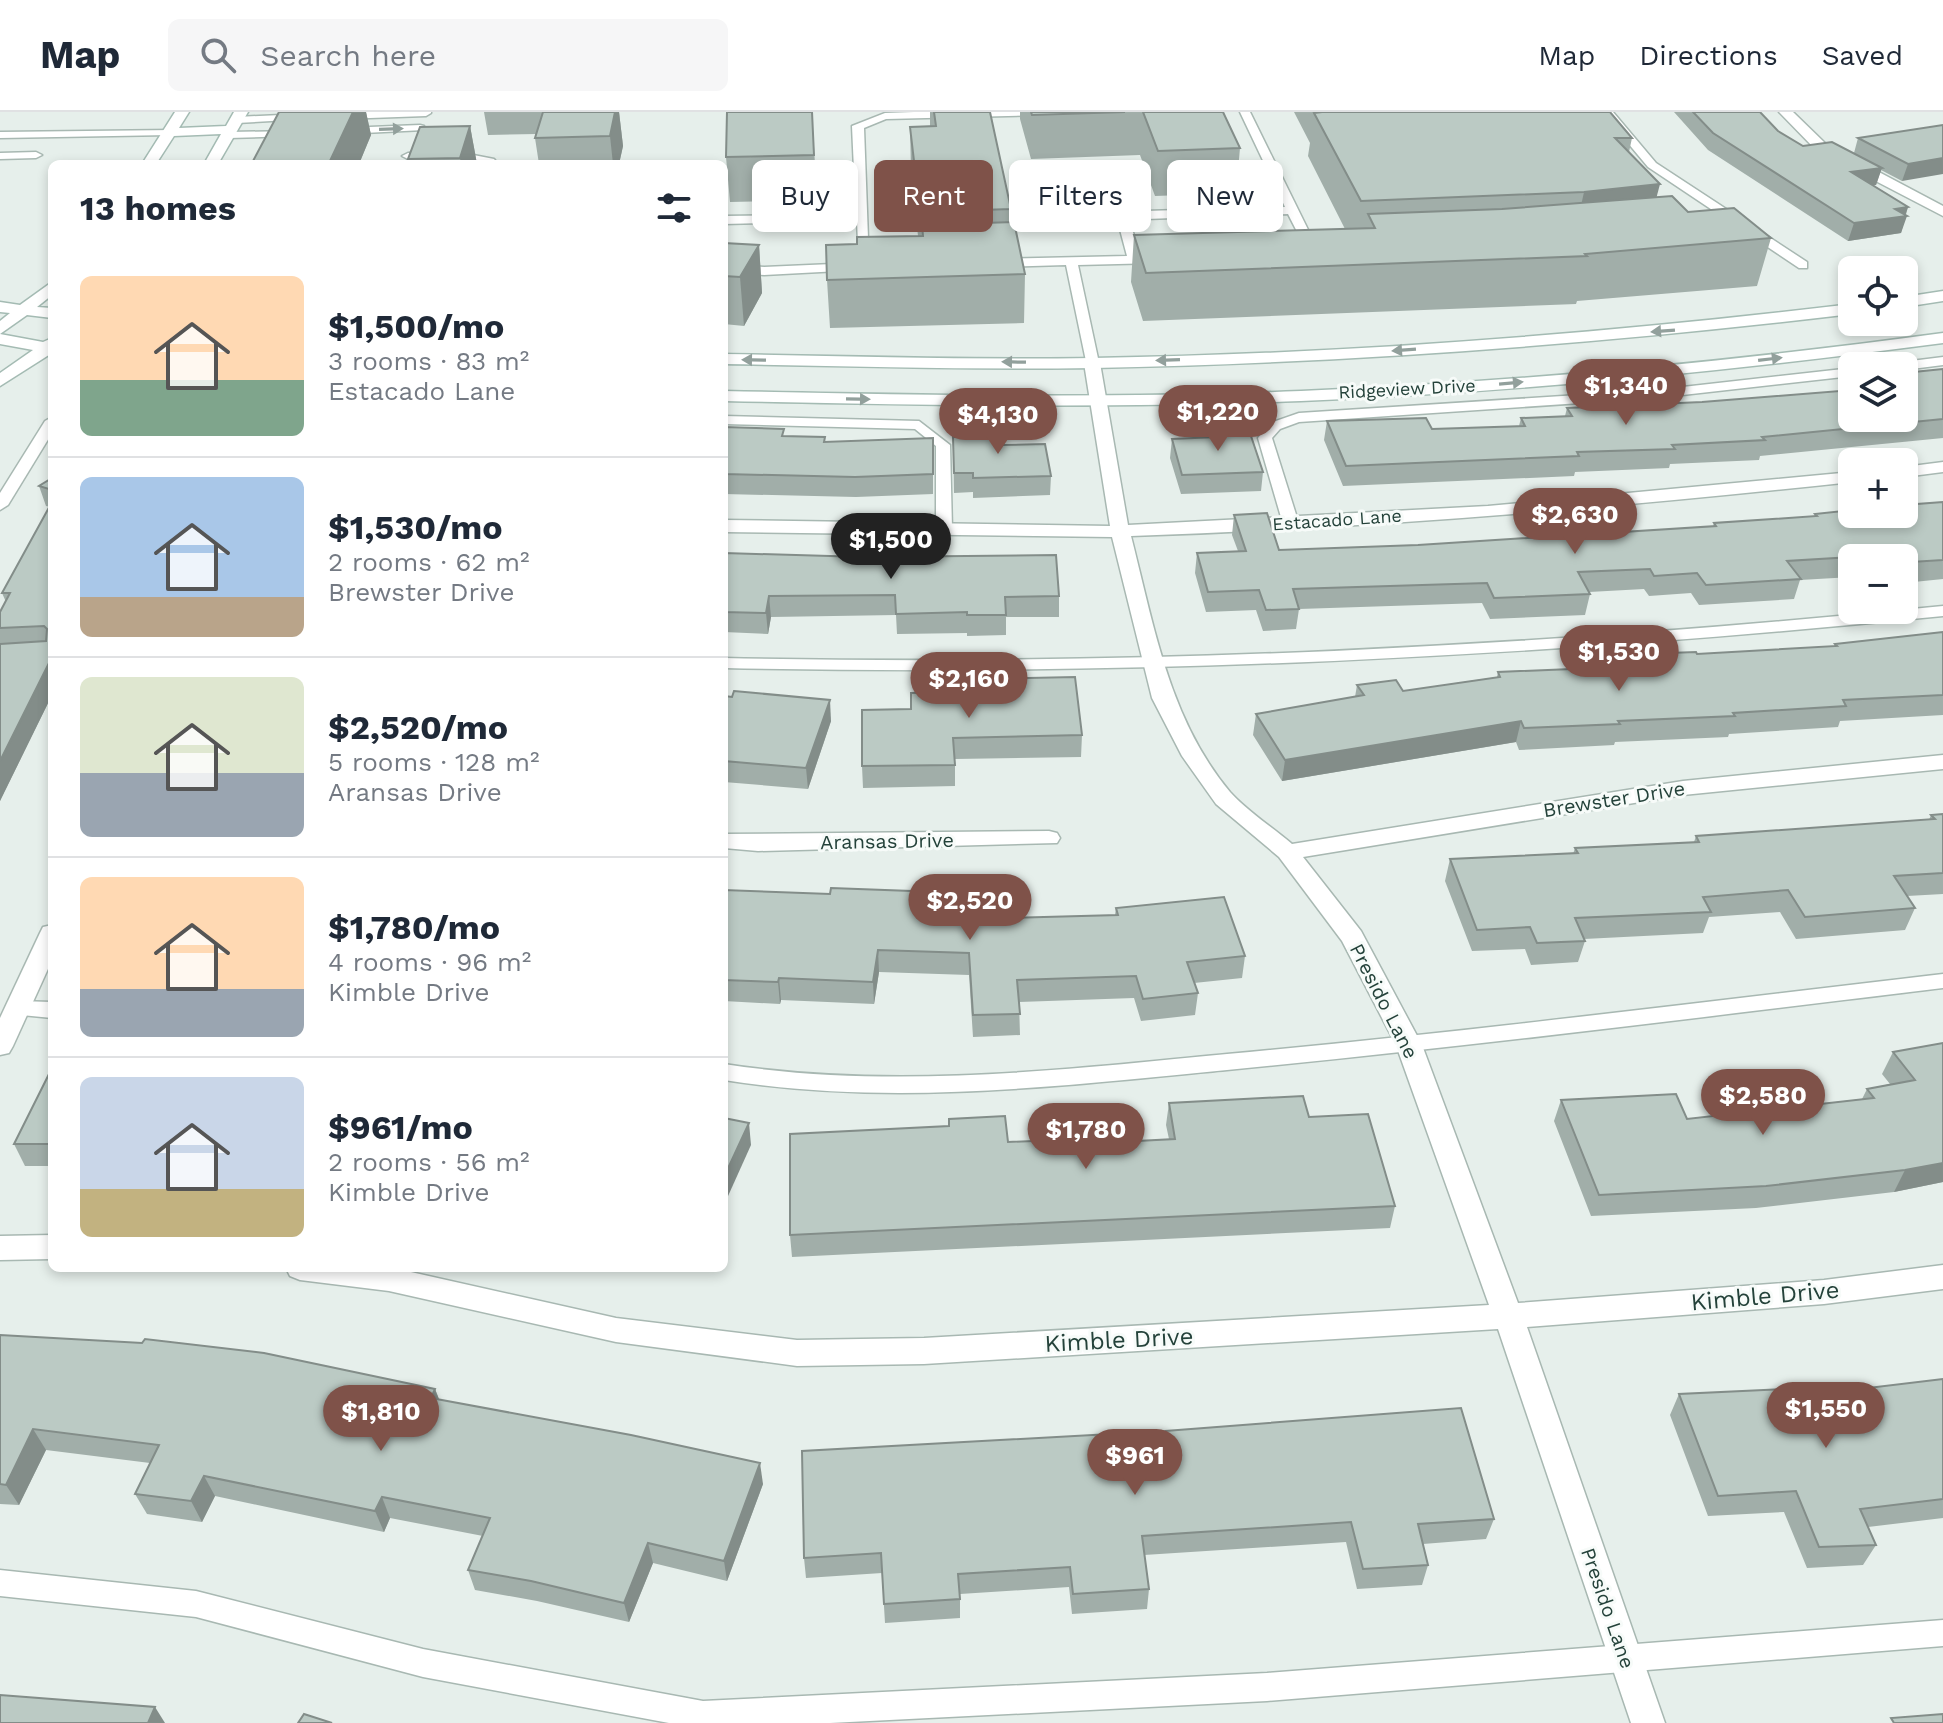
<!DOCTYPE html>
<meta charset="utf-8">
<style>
:root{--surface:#fff;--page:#f6f6f7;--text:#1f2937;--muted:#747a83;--line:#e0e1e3;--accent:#7f5249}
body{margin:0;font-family:"Work Sans",sans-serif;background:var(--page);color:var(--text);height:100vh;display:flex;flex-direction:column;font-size:30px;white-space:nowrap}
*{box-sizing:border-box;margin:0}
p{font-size:26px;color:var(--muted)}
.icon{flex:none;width:44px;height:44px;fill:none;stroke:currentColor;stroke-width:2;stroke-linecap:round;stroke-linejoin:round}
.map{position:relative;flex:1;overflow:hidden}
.drawer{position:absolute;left:48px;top:48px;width:680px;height:1112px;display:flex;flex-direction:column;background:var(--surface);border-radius:12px;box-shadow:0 4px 12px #0003}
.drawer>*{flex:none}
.guide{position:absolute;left:752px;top:48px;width:760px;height:72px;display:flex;gap:16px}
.tools{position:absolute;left:1838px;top:144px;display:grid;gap:16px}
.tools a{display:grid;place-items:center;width:80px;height:80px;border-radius:12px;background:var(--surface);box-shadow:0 4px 12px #0003;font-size:40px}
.price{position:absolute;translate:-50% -68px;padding:0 18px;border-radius:28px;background:var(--accent);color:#fff;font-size:26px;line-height:52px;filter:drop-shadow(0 2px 4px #0008)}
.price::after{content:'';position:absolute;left:50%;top:48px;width:24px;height:18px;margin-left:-12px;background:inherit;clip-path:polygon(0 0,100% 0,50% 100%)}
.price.on{background:#222;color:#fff}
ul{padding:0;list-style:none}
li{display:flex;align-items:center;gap:24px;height:200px;padding:0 32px}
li+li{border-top:2px solid var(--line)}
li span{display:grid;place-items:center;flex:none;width:224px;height:160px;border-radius:12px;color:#555}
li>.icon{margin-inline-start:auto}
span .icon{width:96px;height:96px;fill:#fffc;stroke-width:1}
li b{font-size:34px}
h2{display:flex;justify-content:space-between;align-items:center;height:96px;padding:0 32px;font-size:34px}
.tag{padding:0 28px;border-radius:12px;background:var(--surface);box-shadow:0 4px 12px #0003;font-size:28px;line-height:72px}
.tag.on{background:var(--accent);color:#fff}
header{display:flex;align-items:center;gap:48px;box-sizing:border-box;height:112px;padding:0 40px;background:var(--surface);border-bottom:2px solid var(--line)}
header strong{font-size:38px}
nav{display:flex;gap:44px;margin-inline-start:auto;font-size:28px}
.search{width:560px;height:72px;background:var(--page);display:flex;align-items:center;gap:20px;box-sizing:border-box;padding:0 28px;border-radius:12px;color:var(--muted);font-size:30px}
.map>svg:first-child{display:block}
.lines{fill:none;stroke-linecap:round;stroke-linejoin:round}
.lane-casing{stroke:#a8b8b2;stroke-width:3}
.street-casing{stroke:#a8b8b2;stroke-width:3}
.secondary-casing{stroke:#a4bbb3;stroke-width:3}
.lane{fill:#fff;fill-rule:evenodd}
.street{fill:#fff;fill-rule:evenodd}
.secondary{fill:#fff;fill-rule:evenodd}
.wall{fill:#a1aea9}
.shaded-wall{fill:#838d89}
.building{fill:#bbcac4;stroke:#838d89;stroke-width:2}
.oneway{fill:#92a09c}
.labels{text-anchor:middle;stroke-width:6;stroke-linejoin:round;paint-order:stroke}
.far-street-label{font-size:18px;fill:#24423a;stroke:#f7fbf9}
.street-label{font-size:20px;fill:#24423a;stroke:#f7fbf9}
.near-street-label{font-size:24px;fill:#24423a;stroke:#f7fbf9}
</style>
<header>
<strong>Map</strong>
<div class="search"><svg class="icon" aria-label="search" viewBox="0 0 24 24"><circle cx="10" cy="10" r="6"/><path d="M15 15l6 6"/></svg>Search here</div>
<nav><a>Map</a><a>Directions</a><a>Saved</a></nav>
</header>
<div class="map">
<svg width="1943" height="1611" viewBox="0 0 1943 1611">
<rect width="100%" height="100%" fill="#e6efeb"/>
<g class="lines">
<defs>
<g id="lane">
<polygon points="362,0 431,0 431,1 426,4 342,7 337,4 342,1"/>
<polygon points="914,0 1049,0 1044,3 886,7 864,16 869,154 859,151 857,109 724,112 724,104 856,102 852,14 885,1"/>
<polygon points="1240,0 1250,0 1319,140 1309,143 1288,102 1146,107 1131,112 1139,144 1158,143 1164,147 1158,151 1078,153 1099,251 1087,254 1066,153 994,155 988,151 994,147 1127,144 1118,110 1145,99 1285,95"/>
<polygon points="1602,0 1613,0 1656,51 1807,150 1807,156 1799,156 1648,55"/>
<polygon points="302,2 307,5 306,7 237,11 232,8 237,5"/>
<polygon points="420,13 424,14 424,18 344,22 338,19 344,16"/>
<polygon points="174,18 174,22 170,23 0,26 0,20"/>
<polygon points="296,19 296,23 292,24 229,26 223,23 229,20"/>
<polygon points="458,40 494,47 498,52 458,46 408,47 402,44 408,41"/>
<polygon points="0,41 36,40 42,43 36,46 0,47"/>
<polygon points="855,151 861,155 859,158 764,163 724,160 724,152 764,155"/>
<polygon points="1943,245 1943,253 1904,258 1904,254 1896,254 1903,250"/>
<polygon points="1852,256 1852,264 1656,286 1299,310 1280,317 1272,326 1299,412 1291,417 1283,412 1258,326 1270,311 1299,301 1656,278"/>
<polygon points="724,304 919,309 950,333 952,417 944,422 936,417 936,334 915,317 724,312"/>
<polygon points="52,305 52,321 8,393 0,398 0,381 45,309"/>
<path d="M1943,494V504C1534,545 1135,565 724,556V546C1135,555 1534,535 1943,494Z"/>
<path d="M1943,862V876C1704,905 1466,935 1227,958C1059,974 892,995 724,968V952C891,978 1060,958 1227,942C1466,920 1704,890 1943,862Z"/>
<polygon points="18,889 52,890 52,906 11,902 7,897 11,892"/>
<polygon points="0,1458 196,1479 423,1537 703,1589 1267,1561 1943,1508 1943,1534 1267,1589 830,1611 669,1611 423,1565 196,1505 0,1484"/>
</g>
<g id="street">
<polygon points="1779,0 1793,0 1826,32 1943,94 1943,104 1816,38"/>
<path d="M1092,246L1100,251L1128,413L1488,394L1852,360V370C1612,396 1372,416 1131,424C1154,514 1169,607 1230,680C1247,699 1272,715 1292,732L1683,669L1943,643V657L1683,683L1303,745L1361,819L1422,933L1518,1191L1824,1168L1943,1153V1177L1824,1192L1527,1215L1665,1611H1631L1498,1217L924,1252L797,1254L616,1230L389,1179L300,1168L290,1164L286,1156H393L616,1206L797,1228L924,1226L1489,1193L1396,933L1342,829L1279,745L1216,692L1182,644L1152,586L1112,425L724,420V408L1110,414L1084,251Z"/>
<polygon points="1943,350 1943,360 1904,365 1904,355"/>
<polygon points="1049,719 1057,721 1060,726 1057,731 758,739 724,736 724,722"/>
<polygon points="52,813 52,848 13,934 9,941 0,943 0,906 40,821 43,815"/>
<polygon points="52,1123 52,1147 0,1148 0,1124"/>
</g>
<g id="secondary">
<polygon points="175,0 189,0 179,16 226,14 234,0 248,0 218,52 204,52 221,22 174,24 156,52 142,52"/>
<polygon points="52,170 52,183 37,195 52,196 52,206 27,203 0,222 0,209 10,201 0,200 0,190 20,193"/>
<polygon points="1943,179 1943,189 1904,195 1904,185"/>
<path d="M1852,192V202C1600,232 1347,251 1093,256C970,258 847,254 724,252V242C847,244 970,248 1093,246C1347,242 1600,222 1852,192Z"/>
<path d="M1943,221V231C1730,259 1516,280 1301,289C1109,297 916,293 724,289V279C916,283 1109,287 1301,279C1516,270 1730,250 1943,221Z"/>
<polygon points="0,222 43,230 52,226 52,241 0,274 0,261 33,238 0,232"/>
</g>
</defs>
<use href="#lane" class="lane-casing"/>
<use href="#street" class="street-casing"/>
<use href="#secondary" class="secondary-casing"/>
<use href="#lane" class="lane"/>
<use href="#street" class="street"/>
<use href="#secondary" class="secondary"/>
</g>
<g class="wall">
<polygon points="279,0 366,0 371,23 359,52 252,52"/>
<polygon points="484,0 619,0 623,34 619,52 539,52 535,26 536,22 488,23"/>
<polygon points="812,0 817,88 730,90 726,45"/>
<polygon points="930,0 990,0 1011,97 1011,110 1025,162 1024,211 830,216 827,168 857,132 918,124 911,59 910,15 930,14"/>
<polygon points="1020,0 1223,0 1240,36 1236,81 1155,84 1140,43 1031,47 1020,7"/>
<polygon points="1294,0 1610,0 1632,26 1629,40 1656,85 1688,100 1771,126 1757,174 1577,189 1576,192 1143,209 1131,170 1134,123 1345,117 1308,44 1310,31"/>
<polygon points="1674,0 1760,0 1778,19 1803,34 1854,41 1858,26 1943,13 1902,69 1881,58 1876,73 1873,73 1908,95 1901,121 1848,129 1708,38"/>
<polygon points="470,14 477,52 409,52 408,47"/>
<polygon points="724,131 759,133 762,181 744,214 724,212"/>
<polygon points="1943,257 1943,326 1760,344 1759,348 1670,352 1669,356 1575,360 1574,364 1343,374 1324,328 1327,309 1432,317 1519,314 1521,306 1565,304 1567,296 1852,306"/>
<polygon points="724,315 825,330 933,326 933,382 856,385 724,382"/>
<polygon points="968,316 1003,333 1051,364 1050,383 973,386 973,380 954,381 953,325 968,325"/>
<polygon points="1213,317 1263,360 1261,379 1181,382 1170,346 1172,327 1213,326"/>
<polygon points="52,366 52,583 0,689 0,500 6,490 2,481 50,395 46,394 39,374"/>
<polygon points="1943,390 1943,467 1904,471 1904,446 1852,446 1852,465 1800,468 1794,487 1699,493 1691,481 1649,484 1644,477 1589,480 1590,482 1585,503 1490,507 1482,491 1299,497 1296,517 1263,519 1256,498 1206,500 1195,461 1197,441 1238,439 1232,423 1234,403 1279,438 1418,433 1713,414 1714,411 1814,405 1815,402"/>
<polygon points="724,441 1059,484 1059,505 1006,505 1006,523 967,524 967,521 897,522 896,503 771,505 768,522 724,520"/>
<polygon points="1943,520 1943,603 1840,609 1838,615 1729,622 1728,625 1615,630 1614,633 1519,638 1516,630 1282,669 1253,623 1256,602 1355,585 1357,573 1403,579 1497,565 1498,560 1608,556 1612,543 1697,542 1834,534 1835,532"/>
<polygon points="984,567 1082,623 1081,645 955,647 955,674 863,676 862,654 911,597 984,579"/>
<polygon points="724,584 831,609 808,677 724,670"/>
<polygon points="1943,702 1943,782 1907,784 1915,796 1905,818 1796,827 1780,800 1709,805 1703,821 1584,827 1585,829 1578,850 1531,853 1525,837 1472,839 1445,769 1450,747 1573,742 1575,736 1694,730 1696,724 1929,708 1931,703"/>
<polygon points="724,778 830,782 938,780 937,808 1115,803 1116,796 1245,844 1242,866 1194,871 1198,881 1195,903 1141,909 1134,886 1019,890 1020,923 973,925 969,863 879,860 874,892 781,888 780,892 724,889"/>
<polygon points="1943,931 1943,1070 1894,1080 1756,1096 1591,1104 1554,1009 1561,988 1687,1007 1862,987 1867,977 1890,972 1882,962 1893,940"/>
<polygon points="52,956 52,1054 25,1054 14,1032"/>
<polygon points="1169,991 1309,1005 1395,1094 1390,1116 792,1145 790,1123 1008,1030 1080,1032 1169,1027 1166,1013"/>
<polygon points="0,1223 435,1277 439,1287 763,1372 727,1469 653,1451 629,1510 537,1489 475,1478 468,1458 483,1424 390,1406 384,1420 215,1384 202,1410 147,1402 135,1382 150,1351 46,1338 19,1393 0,1392"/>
<polygon points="1943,1267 1943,1406 1868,1415 1876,1433 1863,1453 1807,1456 1784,1400 1708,1404 1670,1303 1679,1282 1810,1283"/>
<polygon points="802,1339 1494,1407 1486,1427 1423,1432 1428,1453 1422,1473 1357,1477 1346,1430 1144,1443 1149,1477 1147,1497 1072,1502 1069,1475 960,1482 960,1506 885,1511 882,1461 806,1466 804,1446"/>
</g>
<g class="shaded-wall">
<polygon points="353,0 366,0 371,23 359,52 331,52 330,49"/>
<polygon points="615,0 619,0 623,34 619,52 613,52 610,24"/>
<polygon points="470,14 477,52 461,52 460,46"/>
<polygon points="1943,46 1943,62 1902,69 1908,52"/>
<polygon points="1882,56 1876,73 1846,78 1851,60"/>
<polygon points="1660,72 1648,118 1574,126 1584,80"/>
<polygon points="1908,95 1905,104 1907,104 1901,121 1848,129 1854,111 1895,97"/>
<polygon points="759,133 762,181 744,214 740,165"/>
<polygon points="769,484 771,505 768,522 766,501"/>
<polygon points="52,545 52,583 0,689 0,649"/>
<polygon points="830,588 831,609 808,677 806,656"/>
<polygon points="1521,609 1516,630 1282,669 1285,648"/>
<polygon points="938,780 938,802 935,830 934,808"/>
<polygon points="878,838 879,860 874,892 873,870"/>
<polygon points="779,866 781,888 780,892 778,870"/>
<polygon points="749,1011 751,1033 724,1093 724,1065"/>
<polygon points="1943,1051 1943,1070 1894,1080 1905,1058"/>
<polygon points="435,1277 443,1298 431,1286"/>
<polygon points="33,1317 46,1338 19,1393 6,1373"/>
<polygon points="760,1351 763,1372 727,1469 724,1449"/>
<polygon points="204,1364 215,1384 202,1410 191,1389"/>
<polygon points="382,1385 390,1406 384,1420 375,1399"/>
<polygon points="648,1431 653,1451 629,1510 624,1491"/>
<polygon points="155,1595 165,1611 148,1611"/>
</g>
<g class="building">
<polygon points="279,0 353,0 330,49 252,51"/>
<polygon points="543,0 615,0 610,24 535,26"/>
<polygon points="727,0 812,0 814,43 726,45"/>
<polygon points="934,0 990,0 1011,97 920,100 910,15 936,14"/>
<polygon points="1031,0 1125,0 1032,3"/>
<polygon points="1143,0 1223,0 1240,36 1158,39"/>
<polygon points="1322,0 1610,0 1632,26 1615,26 1660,72 1584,80 1361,89 1314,1"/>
<polygon points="1693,0 1760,0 1778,19 1803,34 1832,30 1882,56 1851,60 1908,95 1895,97 1907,104 1854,111 1713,21"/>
<polygon points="1943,13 1943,46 1908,52 1858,26"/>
<polygon points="470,14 460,46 408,47 420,15"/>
<polygon points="1672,84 1688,100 1734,96 1771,126 1585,142 1587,144 1146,161 1134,123 1375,116 1368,102 1502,97"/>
<polygon points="1014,110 1025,162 827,168 826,133 857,132 857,125 923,124 922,113"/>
<polygon points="724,131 759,133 740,165 724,164"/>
<polygon points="1943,257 1943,307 1762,325 1765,328 1672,333 1675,337 1577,340 1579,344 1346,354 1327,309 1426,306 1432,317 1525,314 1521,306 1572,304 1567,296 1702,290 1852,278 1852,306 1904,306 1904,261"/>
<polygon points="724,315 784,317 782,324 825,325 824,330 933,326 933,362 855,365 724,362"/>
<polygon points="1001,315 1003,333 1045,332 1051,364 973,366 973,361 954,361 953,325 969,325 968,316"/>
<polygon points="1248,315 1263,360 1182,363 1172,327 1216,325 1213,317"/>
<polygon points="52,366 52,378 39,374"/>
<polygon points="52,390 52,545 0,649 0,532 46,529 47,517 44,514 0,516 0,500 10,481 2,481"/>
<polygon points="1943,390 1943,448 1911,450 1902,442 1787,449 1801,467 1706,473 1697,461 1654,464 1650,457 1578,460 1590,482 1494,486 1487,471 1293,477 1299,497 1266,498 1259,478 1208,480 1197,441 1246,439 1234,403 1267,401 1279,438 1418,433 1716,414 1714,411 1817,404 1815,402 1852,398 1852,402 1904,402 1904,393"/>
<polygon points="724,441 864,445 1056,443 1059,484 1005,485 1006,503 967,503 967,500 896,502 895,483 769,484 766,501 724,500"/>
<polygon points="1943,520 1943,583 1843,588 1846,594 1733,601 1735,604 1618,609 1620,612 1524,616 1521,609 1285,648 1256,602 1364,583 1357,573 1396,568 1403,579 1500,565 1498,560 1619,555 1612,543 1696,540 1697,542 1837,534 1835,532"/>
<polygon points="1075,565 1082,623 953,626 955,653 862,654 862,598 911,597 911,581 985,579 984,567"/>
<polygon points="734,579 830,588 806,656 724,649 724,584 732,585"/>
<polygon points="1943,702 1943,761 1894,764 1915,796 1805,805 1788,778 1703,785 1711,800 1575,806 1585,829 1537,831 1530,815 1477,818 1450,747 1578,741 1575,736 1699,730 1696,724 1935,707 1931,703"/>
<polygon points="831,776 938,780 934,808 1118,803 1116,796 1224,785 1245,844 1187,850 1198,881 1143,887 1136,864 1017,868 1020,902 973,903 969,841 878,838 873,870 779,866 778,870 724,868 724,778 830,782"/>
<polygon points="1943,931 1943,1051 1905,1058 1766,1074 1599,1083 1561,988 1676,982 1687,1007 1874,986 1867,977 1915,968 1893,940"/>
<polygon points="52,956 52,1032 14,1032"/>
<polygon points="1303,984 1309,1005 1368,1002 1395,1094 790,1123 790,1022 949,1014 949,1007 1005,1004 1008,1030 1080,1027 1080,1032 1175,1027 1169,991"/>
<polygon points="724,1006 749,1011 724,1065"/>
<polygon points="0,1223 142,1231 145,1227 264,1241 435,1277 431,1286 631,1323 760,1351 724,1449 648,1431 624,1491 531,1469 468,1458 490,1406 382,1385 375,1399 204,1364 191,1389 135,1382 159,1333 33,1317 6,1373 0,1372"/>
<polygon points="1943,1267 1943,1387 1860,1397 1876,1433 1819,1435 1796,1379 1718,1384 1679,1282 1807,1276 1810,1283"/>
<polygon points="1461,1296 1494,1407 1418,1412 1428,1453 1363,1457 1351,1410 1142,1424 1149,1477 1073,1482 1070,1455 958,1462 960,1487 884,1492 881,1441 804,1446 802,1339 1165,1319"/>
<polygon points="0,1583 155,1595 148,1611 0,1611"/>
<polygon points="304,1602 332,1611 298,1611"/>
<polygon points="1943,1602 1943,1611 1894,1611 1891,1606"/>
</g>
<defs><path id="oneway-solid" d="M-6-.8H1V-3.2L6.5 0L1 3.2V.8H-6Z" transform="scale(2)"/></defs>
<g class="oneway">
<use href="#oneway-solid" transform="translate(391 17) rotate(-2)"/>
<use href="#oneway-solid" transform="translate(1663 219) rotate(176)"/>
<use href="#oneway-solid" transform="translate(1404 238) rotate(176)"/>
<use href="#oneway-solid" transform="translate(1770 247) rotate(-7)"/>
<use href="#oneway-solid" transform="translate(754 248) rotate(-179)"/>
<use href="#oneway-solid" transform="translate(1168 248) rotate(178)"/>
<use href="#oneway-solid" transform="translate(1014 250) rotate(-179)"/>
<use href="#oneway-solid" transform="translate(1511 271) rotate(-5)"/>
<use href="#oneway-solid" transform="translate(858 287) rotate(1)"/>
</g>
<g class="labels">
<g class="far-street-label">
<text transform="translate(1407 277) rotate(-3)" y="6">Ridgeview Drive</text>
<text transform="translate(1337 408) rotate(-4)" y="6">Estacado Lane</text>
</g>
<g class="street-label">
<text transform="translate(1614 687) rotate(-9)" y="7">Brewster Drive</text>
<text transform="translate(887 729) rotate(-1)" y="7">Aransas Drive</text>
<text transform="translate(1384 889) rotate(63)" y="7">Presido Lane</text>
<text transform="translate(1608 1496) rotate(71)" y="7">Presido Lane</text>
</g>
<g class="near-street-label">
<text transform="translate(1765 1184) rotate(-5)" y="8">Kimble Drive</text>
<text transform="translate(1119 1228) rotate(-3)" y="8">Kimble Drive</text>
</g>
</g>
</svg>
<div class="tools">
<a><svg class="icon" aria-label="locate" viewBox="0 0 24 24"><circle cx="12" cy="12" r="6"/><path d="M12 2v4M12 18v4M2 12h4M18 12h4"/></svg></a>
<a><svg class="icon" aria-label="layers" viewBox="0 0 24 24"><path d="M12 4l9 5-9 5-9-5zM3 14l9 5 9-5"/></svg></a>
<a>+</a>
<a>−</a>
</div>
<b class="price" style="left:1626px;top:315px">$1,340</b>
<b class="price" style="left:1218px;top:341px">$1,220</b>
<b class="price" style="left:998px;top:344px">$4,130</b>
<b class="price" style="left:1575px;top:444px">$2,630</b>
<b class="price on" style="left:891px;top:469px">$1,500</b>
<b class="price" style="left:1619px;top:581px">$1,530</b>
<b class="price" style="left:969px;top:608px">$2,160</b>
<b class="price" style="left:970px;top:830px">$2,520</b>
<b class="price" style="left:1763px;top:1025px">$2,580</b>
<b class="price" style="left:1086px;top:1059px">$1,780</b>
<b class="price" style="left:1826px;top:1338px">$1,550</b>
<b class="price" style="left:381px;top:1341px">$1,810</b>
<b class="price" style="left:1135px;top:1385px">$961</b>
<div class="guide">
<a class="tag">Buy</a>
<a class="tag on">Rent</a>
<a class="tag">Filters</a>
<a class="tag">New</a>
</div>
<section class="drawer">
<h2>13 homes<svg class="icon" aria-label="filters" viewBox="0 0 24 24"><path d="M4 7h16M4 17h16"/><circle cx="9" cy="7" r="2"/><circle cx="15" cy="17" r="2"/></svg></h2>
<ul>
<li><span style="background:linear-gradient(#ffd9b3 65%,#7fa58c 0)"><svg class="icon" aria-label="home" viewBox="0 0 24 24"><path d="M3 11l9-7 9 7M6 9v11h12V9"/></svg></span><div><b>$1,500/mo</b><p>3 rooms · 83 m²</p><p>Estacado Lane</p></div></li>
<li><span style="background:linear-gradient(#a9c7e8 75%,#b9a48a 0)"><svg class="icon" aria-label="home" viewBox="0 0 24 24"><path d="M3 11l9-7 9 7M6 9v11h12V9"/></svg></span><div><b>$1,530/mo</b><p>2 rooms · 62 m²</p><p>Brewster Drive</p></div></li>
<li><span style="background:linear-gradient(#dfe7d0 60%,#9aa5b1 0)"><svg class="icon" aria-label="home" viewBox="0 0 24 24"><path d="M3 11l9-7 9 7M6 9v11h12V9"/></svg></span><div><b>$2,520/mo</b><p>5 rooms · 128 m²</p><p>Aransas Drive</p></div></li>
<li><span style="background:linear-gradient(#ffd9b3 70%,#9aa5b1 0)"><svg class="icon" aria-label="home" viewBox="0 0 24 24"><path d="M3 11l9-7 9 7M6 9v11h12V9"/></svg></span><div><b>$1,780/mo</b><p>4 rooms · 96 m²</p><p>Kimble Drive</p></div></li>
<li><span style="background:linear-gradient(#c9d6e8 70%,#c2b280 0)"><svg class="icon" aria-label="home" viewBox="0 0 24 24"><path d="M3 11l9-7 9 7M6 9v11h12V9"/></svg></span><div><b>$961/mo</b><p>2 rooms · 56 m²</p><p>Kimble Drive</p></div></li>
</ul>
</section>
</div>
